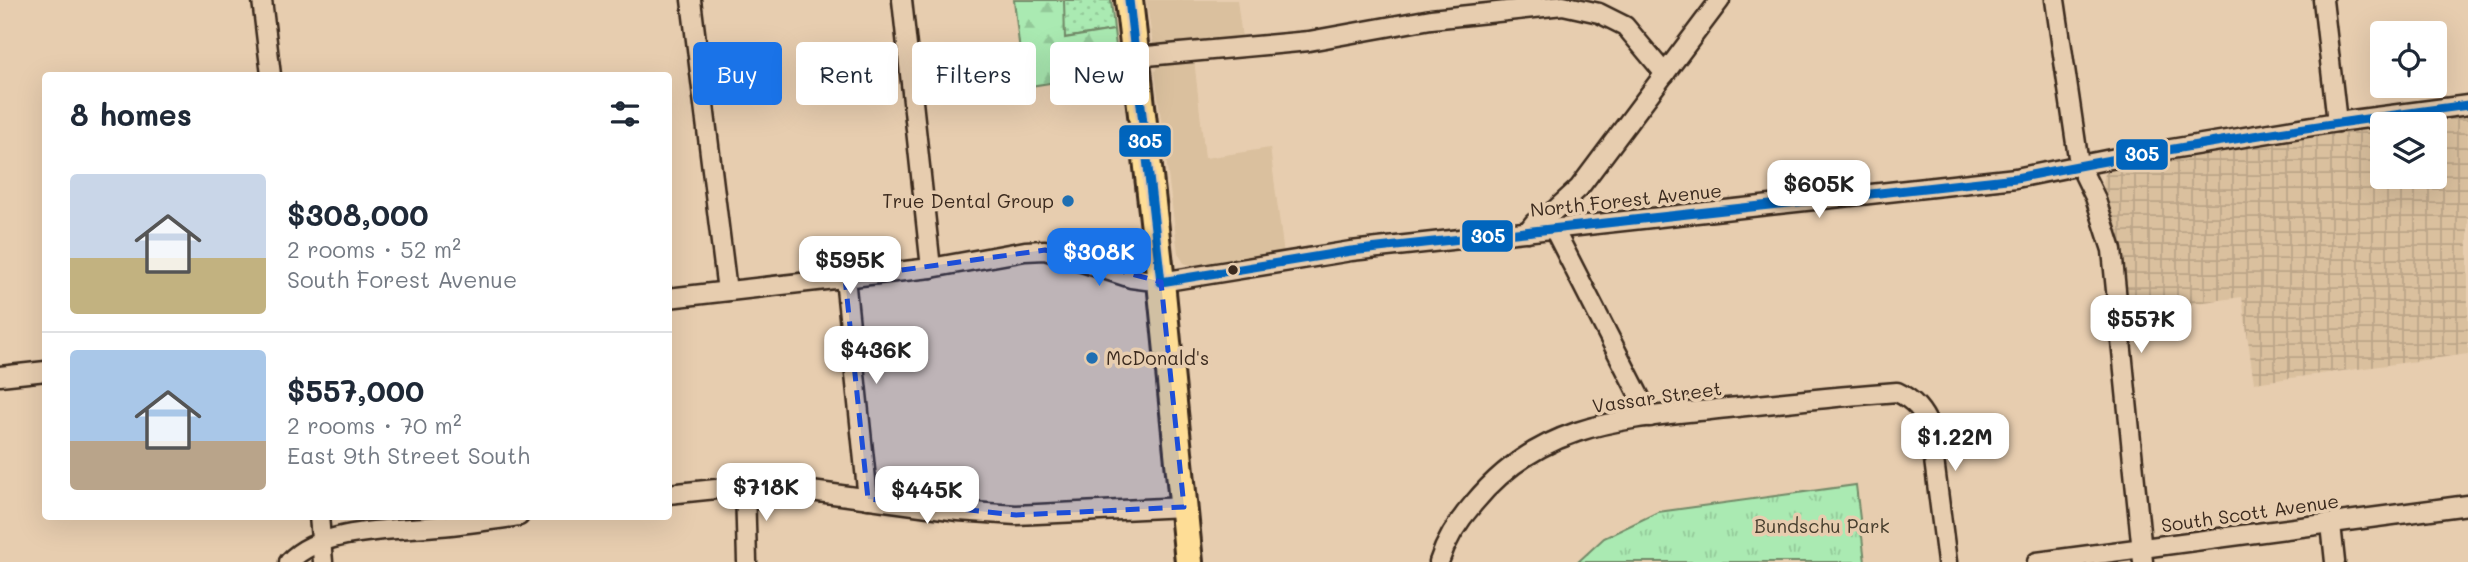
<!DOCTYPE html>
<meta charset="utf-8">
<style>
:root{--surface:#fff;--page:#f2f2f3;--text:#1f2937;--muted:#747a83;--line:#e0e1e3;--accent:#1a73e8}
body{margin:0;font-family:Mali,sans-serif;background:var(--page);color:var(--text);height:100vh;display:flex;flex-direction:column;font-size:26px;white-space:nowrap}
*{box-sizing:border-box;margin:0}
p{font-size:23px;color:var(--muted)}
.icon{flex:none;width:38px;height:38px;fill:none;stroke:currentColor;stroke-width:2;stroke-linecap:round;stroke-linejoin:round}
.map{position:relative;flex:1;overflow:hidden}
.drawer{position:absolute;left:42px;top:72px;width:630px;height:448px;display:flex;flex-direction:column;background:var(--surface);border-radius:7px;box-shadow:0 7px 28px #0002}
.drawer>*{flex:none}
.hud{position:absolute;left:693px;top:42px;width:665px;height:63px;display:flex;gap:14px}
.controls{position:absolute;left:2370px;top:21px;display:grid;gap:14px}
.controls a{display:grid;place-items:center;width:77px;height:77px;border-radius:7px;background:var(--surface);box-shadow:0 7px 28px #0002;font-size:35px}
.price{position:absolute;translate:-50% -60px;padding:0 16px;border-radius:14px;background:#fff;color:#222;font-size:23px;line-height:46px;filter:drop-shadow(0 2px 4px #0008)}
.price::after{content:'';position:absolute;left:50%;top:42px;width:21px;height:16px;margin-left:-10px;background:inherit;clip-path:polygon(0 0,100% 0,50% 100%)}
.price.on{background:var(--accent);color:#fff}
ul{padding:0;list-style:none}
li{display:flex;align-items:center;gap:21px;height:175px;padding:0 28px}
li+li{border-top:2px solid var(--line)}
li span{display:grid;place-items:center;flex:none;width:196px;height:140px;border-radius:7px;color:#555}
li>.icon{margin-inline-start:auto}
span .icon{width:84px;height:84px;fill:#fffc;stroke-width:1}
li b{font-size:30px}
h2{display:flex;justify-content:space-between;align-items:center;height:84px;padding:0 28px;font-size:30px}
.chip{padding:0 24px;border-radius:7px;background:var(--surface);box-shadow:0 7px 28px #0002;font-size:24px;line-height:63px}
.chip.on{background:var(--accent);color:#fff}
.map>svg:first-child{display:block}
.built{fill:#dac09e}
.industrial{fill:url(#industrial-grid)}
.grass{fill:url(#grass-dots);stroke:#728a68;stroke-width:2}
.forest{fill:url(#forest-firs);stroke:#728a68;stroke-width:2}
.park{fill:url(#park-tufts);stroke:#728a68;stroke-width:2}
.lines{fill:none;stroke-linecap:round;stroke-linejoin:round}
.street-casing{stroke:#3b2a1e;stroke-width:23}
.primary-casing{stroke:#3b2a1e;stroke-width:32}
.street{stroke:#e7cdaf;stroke-width:18}
.primary{stroke:#fedd96;stroke-width:26}
.bus-1-casing{stroke:#e7cdaf;stroke-width:14}
.bus-1{stroke:#0065bd;stroke-width:9}
.marked{fill:#1d4ed8;fill-opacity:0.2;stroke:#1d4ed8;stroke-width:5;stroke-dasharray:14 9;stroke-linejoin:round}
.poi-dot{fill:#1f6fb2;stroke:#e7cdaf;stroke-width:2.5}
.bus-dot{fill:#3b2a1e;stroke:#e7cdaf;stroke-width:2.5}
.labels{text-anchor:middle;stroke-width:7;stroke-linejoin:round;paint-order:stroke}
.street-label{font-size:19px;fill:#3b2a1e;stroke:#e7cdaf}
.poi-label{font-size:19px;fill:#3b2a1e;stroke:#e7cdaf;text-anchor:end}
.park-label{font-size:19px;fill:#463d2d;stroke:#e7cdaf}
.line-badge{stroke:#e7cdaf;stroke-width:2.5}
.badge-label{font-size:19px;text-anchor:middle;font-weight:bold;fill:#fff}
</style>
<div class="map">
<svg width="2468" height="562" viewBox="0 0 2468 562">
<defs>
<pattern id="industrial-grid" width="8" height="8" patternUnits="userSpaceOnUse" patternTransform="scale(1.75)"><rect width="8" height="8" fill="#dac09e"/><path d="M0 4h8M4 0v8" fill="none" stroke="#bca588"/></pattern>
<pattern id="grass-dots" width="8" height="8" patternUnits="userSpaceOnUse" patternTransform="scale(1.75)"><rect width="8" height="8" fill="#aaeab2"/><path d="M2 2h.1M6 6h.1" fill="none" stroke="#93c999" stroke-width="1.8" stroke-linecap="round"/></pattern>
<pattern id="forest-firs" width="22" height="20" patternUnits="userSpaceOnUse" patternTransform="scale(1.75)"><rect width="22" height="20" fill="#aaeab2"/><path d="M5 1l3.5 6h-7zM16 11l3.5 6h-7z" fill="#93c999"/></pattern>
<pattern id="park-tufts" width="24" height="20" patternUnits="userSpaceOnUse" patternTransform="scale(1.75)"><rect width="24" height="20" fill="#aaeab2"/><path d="M3 7l-1-3M5 7V3M7 7l1-3M15 17l-1-3M17 17v-4M19 17l1-3" fill="none" stroke="#93c999"/></pattern>
</defs>
<rect width="100%" height="100%" fill="#e7cdaf"/>
<filter id="ink" filterUnits="userSpaceOnUse"><feTurbulence type="fractalNoise" baseFrequency=".0143" numOctaves="2"/><feDisplacementMap in="SourceGraphic" scale="14" xChannelSelector="R" yChannelSelector="G"/><feConvolveMatrix kernelMatrix="1 2 1 2 8 2 1 2 1" color-interpolation-filters="sRGB"/></filter>
<g filter="url(#ink)">
<g class="built">
<polygon points="1146,0 1237,0 1242,38 1153,44"/>
<polygon points="1194,59 1205,158 1270,148 1284,255 1195,267 1184,263 1178,253 1155,72 1159,63"/>
</g>
<polygon class="industrial" points="2468,114 2468,354 2254,383 2242,297 2128,312 2103,183 2106,169 2118,162 2382,126 2382,177 2434,177 2434,124 2393,124"/>
<polygon class="grass" points="1064,0 1111,0 1114,30 1064,38"/>
<polygon class="forest" points="1014,0 1064,0 1065,38 1114,30 1119,72 1024,87"/>
<polygon class="park" points="1856,485 1865,562 1578,562 1604,538 1658,512"/>
<g class="lines">
<defs>
<g id="street">
<polyline points="262,0 271,75"/>
<polyline points="691,0 727,291"/>
<polyline points="902,0 931,268"/>
<polyline points="2055,0 2079,164 2095,197 2112,250 2143,562"/>
<polyline points="2323,0 2337,122"/>
<polyline points="1136,57 1309,41 1431,19 1563,5 1599,13 1625,26 1665,74"/>
<polyline points="1554,229 1650,417"/>
<polyline points="1527,232 1534,223 1555,210 1579,188 1720,0"/>
<polyline points="845,278 868,499"/>
<polyline points="668,298 931,268 1025,251 1045,250 1131,278 1161,282 1351,251 2016,178 2116,158 2337,122 2468,105"/>
<polyline points="0,376 46,371"/>
<polyline points="745,486 747,562"/>
<polyline points="668,494 745,486 789,488 958,511 1016,515 1184,507"/>
<polyline points="319,516 323,562"/>
<polyline points="2331,524 2335,562"/>
<path d="M289,562C320,528 396,530 439,526C466,524 492,520 519,516"/>
<path d="M1439,562C1446,540 1459,520 1474,503C1543,419 1628,419 1728,408C1784,402 1841,396 1897,392C1914,400 1923,411 1930,428L1947,562"/>
<polyline points="2037,562 2468,505"/>
</g>
<polyline id="primary" points="1129,0 1161,282 1189,562"/>
</defs>
<use href="#street" class="street-casing"/>
<use href="#primary" class="primary-casing"/>
<use href="#street" class="street"/>
<use href="#primary" class="primary"/>
<defs>
<g id="bus-1">
<polyline points="1129,0 1161,282"/>
<path d="M1161,282L1351,251L2016,178C2166,148 2317,125 2468,105"/>
</g>
</defs>
<use href="#bus-1" class="bus-1-casing"/>
<use href="#bus-1" class="bus-1"/>
</g>
</g>
<path class="marked" d="M1045,250L1161,282L1184,507L1016,515L868,499L845,278Z"/>
<g class="poi-dot">
<circle cx="1068" cy="201" r="7"/>
<circle cx="1092" cy="358" r="7"/>
</g>
<circle class="bus-dot" cx="1233" cy="270" r="6"/>
<g class="labels">
<g class="street-label">
<text transform="translate(1626 200) rotate(-6)" y="7">North Forest Avenue</text>
<text transform="translate(1657 397) rotate(-8)" y="7">Vassar Street</text>
<text transform="translate(2250 513) rotate(-8)" y="7">South Scott Avenue</text>
</g>
<g class="poi-label">
<text x="1054" y="208">True Dental Group</text>
<text x="1106" y="365" text-anchor="start">McDonald's</text>
</g>
<g class="park-label">
<text x="1822" y="533">Bundschu Park</text>
</g>
</g>
<g class="line-badge">
<rect x="1118" y="124" width="54" height="34" rx="7" fill="#0065bd"/>
<rect x="2115" y="138" width="54" height="33" rx="7" fill="#0065bd"/>
<rect x="1461" y="219" width="53" height="34" rx="7" fill="#0065bd"/>
</g>
<g class="badge-label">
<text x="1145" y="148">305</text>
<text x="2142" y="161">305</text>
<text x="1488" y="243">305</text>
</g>
</svg>
<div class="controls">
<a><svg class="icon" aria-label="locate" viewBox="0 0 24 24"><circle cx="12" cy="12" r="6"/><path d="M12 2v4M12 18v4M2 12h4M18 12h4"/></svg></a>
<a><svg class="icon" aria-label="layers" viewBox="0 0 24 24"><path d="M12 4l9 5-9 5-9-5zM3 14l9 5 9-5"/></svg></a>
</div>
<b class="price" style="left:1819px;top:220px">$605K</b>
<b class="price on" style="left:1099px;top:288px">$308K</b>
<b class="price" style="left:850px;top:296px">$595K</b>
<b class="price" style="left:2141px;top:355px">$557K</b>
<b class="price" style="left:876px;top:386px">$436K</b>
<b class="price" style="left:1955px;top:473px">$1.22M</b>
<b class="price" style="left:766px;top:523px">$718K</b>
<b class="price" style="left:927px;top:526px">$445K</b>
<div class="hud">
<a class="chip on">Buy</a>
<a class="chip">Rent</a>
<a class="chip">Filters</a>
<a class="chip">New</a>
</div>
<section class="drawer">
<h2>8 homes<svg class="icon" aria-label="filters" viewBox="0 0 24 24"><path d="M4 7h16M4 17h16"/><circle cx="9" cy="7" r="2"/><circle cx="15" cy="17" r="2"/></svg></h2>
<ul>
<li><span style="background:linear-gradient(#c9d6e8 60%,#c2b280 0)"><svg class="icon" aria-label="home" viewBox="0 0 24 24"><path d="M3 11l9-7 9 7M6 9v11h12V9"/></svg></span><div><b>$308,000</b><p>2 rooms · 52 m²</p><p>South Forest Avenue</p></div></li>
<li><span style="background:linear-gradient(#a9c7e8 65%,#b9a48a 0)"><svg class="icon" aria-label="home" viewBox="0 0 24 24"><path d="M3 11l9-7 9 7M6 9v11h12V9"/></svg></span><div><b>$557,000</b><p>2 rooms · 70 m²</p><p>East 9th Street South</p></div></li>
</ul>
</section>
</div>
